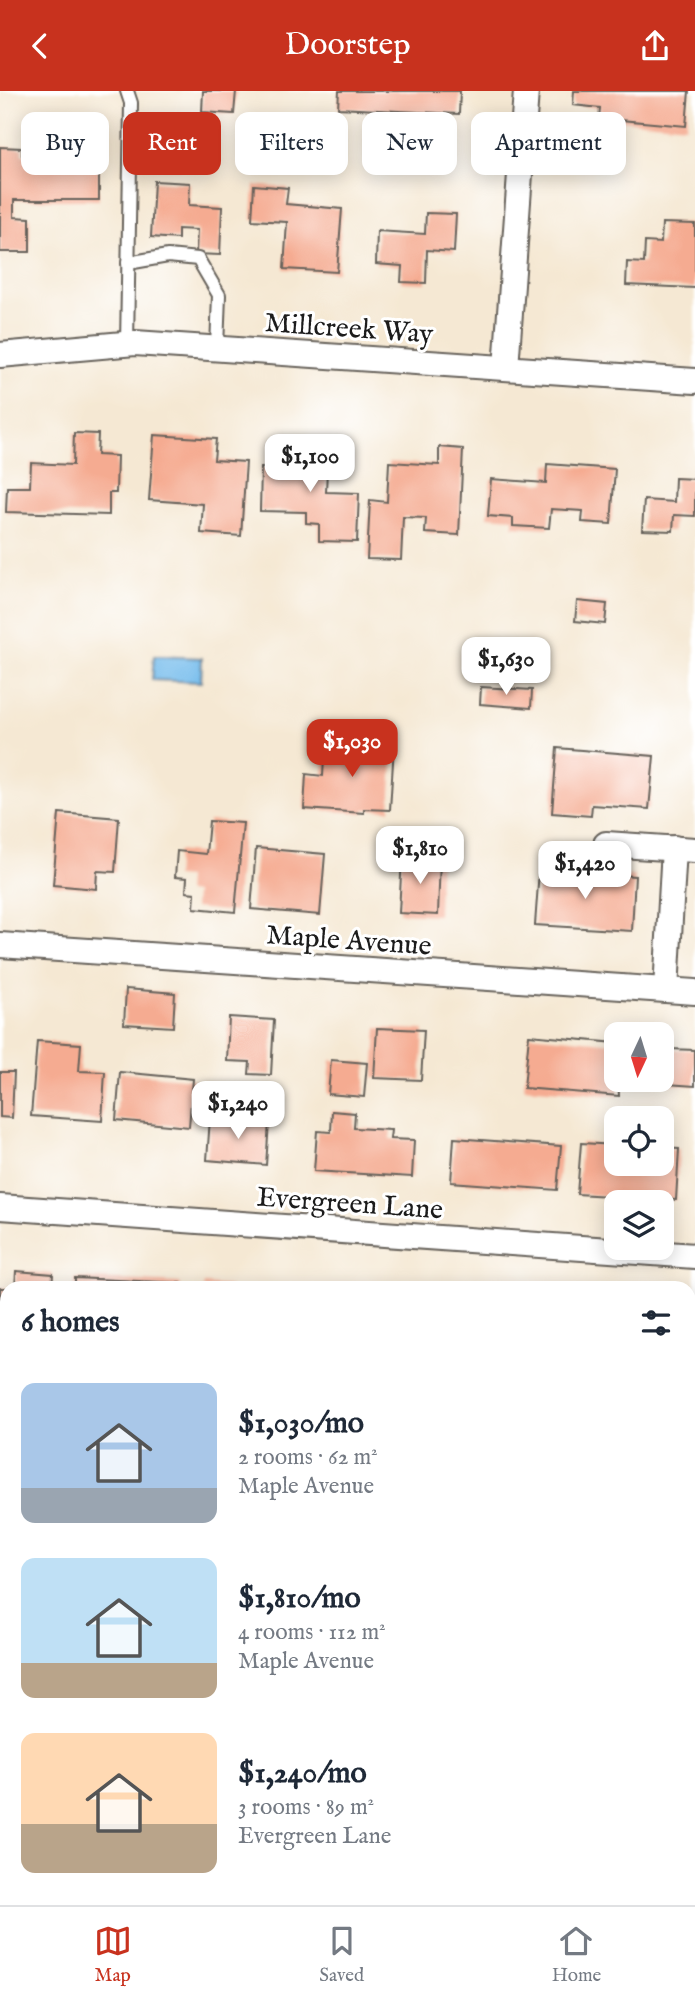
<!DOCTYPE html>
<meta charset="utf-8">
<style>
:root{--surface:#fff;--page:#f6f6f7;--text:#1f2937;--muted:#747a83;--line:#e0e1e3;--accent:#c8321e}
body{margin:0;font-family:"IM FELL English",serif;background:var(--page);color:var(--text);height:100vh;display:flex;flex-direction:column;font-size:26px;white-space:nowrap}
*{box-sizing:border-box;margin:0}
p{font-size:23px;color:var(--muted)}
.icon{flex:none;width:38px;height:38px;fill:none;stroke:currentColor;stroke-width:2;stroke-linecap:round;stroke-linejoin:round}
.map{position:relative;flex:1;overflow:hidden}
.sheet{position:absolute;left:0px;top:1190px;width:696px;height:625px;display:flex;flex-direction:column;background:var(--surface);border-radius:21px 21px 0 0;box-shadow:0 4px 18px #0003}
.sheet>*{flex:none}
.hud{position:absolute;left:21px;top:21px;width:654px;height:63px;display:flex;gap:14px}
.needle{width:46px;rotate:184deg}
.controls{position:absolute;left:604px;top:931px;display:grid;gap:14px}
.controls a{display:grid;place-items:center;width:70px;height:70px;border-radius:14px;background:var(--surface);box-shadow:0 4px 18px #0003;font-size:35px}
.price{position:absolute;translate:-50% -60px;padding:0 16px;border-radius:14px;background:#fff;color:#222;font-size:23px;line-height:46px;filter:drop-shadow(0 2px 4px #0008)}
.price::after{content:'';position:absolute;left:50%;top:42px;width:21px;height:16px;margin-left:-10px;background:inherit;clip-path:polygon(0 0,100% 0,50% 100%)}
.price.active{background:var(--accent);color:#fff}
ul{padding:0;list-style:none}
li{display:flex;align-items:center;gap:21px;height:175px;padding:0 21px}
li span{display:grid;place-items:center;flex:none;width:196px;height:140px;border-radius:14px;color:#555}
li>.icon{margin-inline-start:auto}
span .icon{width:84px;height:84px;fill:#fffc;stroke-width:1}
li b{font-size:30px}
h2{display:flex;justify-content:space-between;align-items:center;height:84px;padding:0 21px;font-size:30px}
.pill{padding:0 24px;border-radius:14px;background:var(--surface);box-shadow:0 4px 18px #0003;font-size:24px;line-height:63px}
.pill.active{background:var(--accent);color:#fff}
header{display:flex;justify-content:space-between;align-items:center;height:91px;padding:0 21px;background:var(--accent);color:#fff;font-size:32px;font-weight:600}
.tab-bar{display:flex;justify-content:space-around;align-items:center;height:98px;border-top:2px solid var(--line);background:var(--surface);font-size:19px;color:var(--muted)}
.tab-bar a{display:grid;justify-items:center;gap:4px}
.tab-bar .active{color:var(--accent)}
.map>svg:first-child{display:block}
.green{fill:#a2ca76;stroke:#5f7349;stroke-width:2}
.water{fill:#74bcec;stroke:#486c84;stroke-width:2}
.building{fill:#f5ab91}
.lines{fill:none;stroke-linecap:round;stroke-linejoin:round}
.lane-casing{stroke:#68635c;stroke-width:16}
.street-casing{stroke:#68635c;stroke-width:28}
.lane{stroke:#fff;stroke-width:12}
.street{stroke:#fff;stroke-width:24}
.labels{text-anchor:middle;stroke-width:6;stroke-linejoin:round;paint-order:stroke}
.street-label{font-size:28px;fill:#1c1c1c;stroke:#fff}
</style>
<header><svg class="icon" aria-label="back" viewBox="0 0 24 24"><path d="M15 5l-7 7 7 7"/></svg>Doorstep<svg class="icon" aria-label="share" viewBox="0 0 24 24"><path d="M12 15V3M7 8l5-5 5 5M5 13v7h14v-7"/></svg></header>
<div class="map">
<svg width="695" height="1814" viewBox="0 0 695 1814">
<rect width="100%" height="100%" fill="#fff"/>
<filter id="ink" filterUnits="userSpaceOnUse"><feTurbulence type="fractalNoise" baseFrequency=".0143" numOctaves="2"/><feDisplacementMap in="SourceGraphic" scale="14" xChannelSelector="R" yChannelSelector="G"/><feConvolveMatrix kernelMatrix="1 2 1 2 8 2 1 2 1" color-interpolation-filters="sRGB"/></filter>
<filter id="wash" filterUnits="userSpaceOnUse"><feTurbulence type="fractalNoise" baseFrequency=".00686" numOctaves="4" result="noise"/><feDisplacementMap in="SourceGraphic" scale="28" xChannelSelector="R" yChannelSelector="G"/><feGaussianBlur stdDeviation="1.57" result="paint"/><feColorMatrix in="noise" values="0 0 0 0 0 0 0 0 0 0 0 0 0 0 0 0 0 1.4 0 .05"/><feComposite in="paint" operator="in"/></filter>
<g filter="url(#wash)">
<rect width="100%" height="100%" fill="#f5e8d3"/>
<g class="green">
<polygon points="0,1338 7,1339 7,1786 0,1785"/>
<polygon points="690,1395 695,1395 695,1584 690,1697"/>
<polygon points="264,1808 684,1808 684,1814 337,1814"/>
</g>
<polygon class="water" points="154,565 202,567 201,591 152,589"/>
<g id="blocks">
<g class="building">
<polygon points="203,0 236,0 234,23 202,21"/>
<polygon points="339,0 460,0 459,23 338,17"/>
<polygon points="574,0 689,0 686,35 599,27 600,17 573,14"/>
<polygon points="146,37 183,39 181,78 144,76"/>
<polygon points="51,48 99,49 99,109 14,109 14,126 30,127 30,161 0,161 0,56 22,57 22,64 51,64"/>
<polygon points="154,90 190,92 189,114 222,116 220,164 196,163 197,139 178,138 178,148 151,146"/>
<polygon points="254,94 288,97 286,113 342,118 337,181 284,178 287,131 252,129"/>
<polygon points="426,122 456,123 454,161 427,159 426,192 401,191 402,175 376,173 377,140 425,143"/>
<polygon points="662,132 695,133 695,197 626,194 627,171 644,172 645,151 661,152"/>
<polygon points="74,342 98,343 97,364 117,365 116,402 109,402 109,424 6,421 7,396 30,396 31,372 73,374"/>
<polygon points="154,344 216,348 214,369 246,371 241,445 201,442 203,413 149,409"/>
<polygon points="285,355 328,356 326,401 359,402 357,451 319,450 319,433 306,432 306,421 260,420 261,377 285,377"/>
<polygon points="439,356 463,358 459,444 425,442 426,427 403,426 401,469 367,468 370,409 387,411 389,371 439,374"/>
<polygon points="547,373 615,378 611,433 582,431 583,420 551,418 549,437 513,435 513,427 488,425 491,388 546,392"/>
<polygon points="675,387 695,388 695,425 674,424 673,440 642,439 644,409 674,411"/>
<polygon points="577,510 607,513 605,533 575,530"/>
<polygon points="481,596 532,599 531,617 480,613"/>
<polygon points="325,650 394,655 390,719 364,718 364,722 304,718 306,683 323,685"/>
<polygon points="557,657 654,665 649,718 592,714 591,725 552,722"/>
<polygon points="59,722 119,727 115,781 97,780 96,798 53,794"/>
<polygon points="209,730 243,732 235,821 194,817 195,802 186,801 187,787 175,786 177,760 206,763"/>
<polygon points="256,757 325,763 320,824 251,818"/>
<polygon points="402,765 440,767 438,824 399,822"/>
<polygon points="539,779 635,785 632,840 535,834"/>
<polygon points="126,898 175,902 173,936 124,933"/>
<polygon points="229,926 274,929 271,984 249,983 250,971 227,970"/>
<polygon points="377,937 424,939 421,989 374,987"/>
<polygon points="529,944 616,952 619,1005 524,997"/>
<polygon points="37,950 81,953 79,980 105,981 102,1030 31,1025"/>
<polygon points="669,958 695,959 695,995 667,993"/>
<polygon points="331,969 367,972 364,1006 328,1003"/>
<polygon points="0,981 14,981 12,1027 0,1026"/>
<polygon points="120,981 193,988 189,1036 116,1029"/>
<polygon points="332,1020 355,1022 354,1037 391,1039 390,1048 414,1049 412,1086 314,1080 317,1040 331,1041"/>
<polygon points="210,1027 269,1031 266,1074 207,1069"/>
<polygon points="454,1047 561,1055 557,1099 451,1091"/>
<polygon points="581,1052 616,1054 616,1073 662,1073 662,1057 679,1058 676,1109 577,1103"/>
<polygon points="16,1180 53,1183 52,1197 15,1197"/>
<polygon points="75,1187 180,1192 180,1197 75,1197"/>
<polygon points="204,1193 231,1195 231,1197 203,1197"/>
<rect x="0" y="1197" width="7" height="43"/>
<polygon points="690,1227 695,1228 695,1270 690,1270"/>
</g>
</g>
</g>
<g filter="url(#ink)">
<use href="#blocks" fill-opacity="0" stroke="#68635c" stroke-width="2"/>
<g class="lines">
<defs>
<g id="lane">
<polyline points="128,172 168,165 198,168 219,204 217,257"/>
<polyline points="127,253 131,12 127,0"/>
<polyline points="0,1390 7,1387"/>
<polyline points="690,1670 695,1672"/>
<polyline points="0,1723 7,1720"/>
</g>
<g id="street">
<polyline points="0,264 135,252 695,290"/>
<polyline points="506,277 526,0"/>
<polyline points="606,753 695,759"/>
<polyline points="0,854 695,901"/>
<polyline points="666,899 674,757"/>
<polyline points="0,1116 695,1165"/>
</g>
</defs>
<use href="#lane" class="lane-casing"/>
<use href="#street" class="street-casing"/>
<use href="#lane" class="lane"/>
<use href="#street" class="street"/>
</g>
</g>
<g class="labels">
<g class="street-label">
<text transform="translate(349 236) rotate(4)" y="10">Millcreek Way</text>
<text transform="translate(349 848) rotate(4)" y="10">Maple Avenue</text>
<text transform="translate(350 1111) rotate(4)" y="10">Evergreen Lane</text>
</g>
</g>
</svg>
<div class="controls">
<a><svg class="needle" viewBox="-14 -14 28 28"><path d="M0-13l5 13h-10z" fill="#e53935"/><path d="M0 13l5-13h-10z" fill="#747a83"/></svg></a>
<a><svg class="icon" aria-label="locate" viewBox="0 0 24 24"><circle cx="12" cy="12" r="6"/><path d="M12 2v4M12 18v4M2 12h4M18 12h4"/></svg></a>
<a><svg class="icon" aria-label="layers" viewBox="0 0 24 24"><path d="M12 4l9 5-9 5-9-5zM3 14l9 5 9-5"/></svg></a>
</div>
<b class="price" style="left:310px;top:403px">$1,100</b>
<b class="price" style="left:506px;top:606px">$1,630</b>
<b class="price active" style="left:352px;top:688px">$1,030</b>
<b class="price" style="left:420px;top:795px">$1,810</b>
<b class="price" style="left:585px;top:810px">$1,420</b>
<b class="price" style="left:238px;top:1050px">$1,240</b>
<div class="hud">
<a class="pill">Buy</a>
<a class="pill active">Rent</a>
<a class="pill">Filters</a>
<a class="pill">New</a>
<a class="pill">Apartment</a>
</div>
<section class="sheet">
<h2>6 homes<svg class="icon" aria-label="filters" viewBox="0 0 24 24"><path d="M4 7h16M4 17h16"/><circle cx="9" cy="7" r="2"/><circle cx="15" cy="17" r="2"/></svg></h2>
<ul>
<li><span style="background:linear-gradient(#a9c7e8 75%,#9aa5b1 0)"><svg class="icon" aria-label="home" viewBox="0 0 24 24"><path d="M3 11l9-7 9 7M6 9v11h12V9"/></svg></span><div><b>$1,030/mo</b><p>2 rooms · 62 m²</p><p>Maple Avenue</p></div></li>
<li><span style="background:linear-gradient(#bfe0f5 75%,#b9a48a 0)"><svg class="icon" aria-label="home" viewBox="0 0 24 24"><path d="M3 11l9-7 9 7M6 9v11h12V9"/></svg></span><div><b>$1,810/mo</b><p>4 rooms · 112 m²</p><p>Maple Avenue</p></div></li>
<li><span style="background:linear-gradient(#ffd9b3 65%,#b9a48a 0)"><svg class="icon" aria-label="home" viewBox="0 0 24 24"><path d="M3 11l9-7 9 7M6 9v11h12V9"/></svg></span><div><b>$1,240/mo</b><p>3 rooms · 89 m²</p><p>Evergreen Lane</p></div></li>
</ul>
</section>
</div>
<nav class="tab-bar">
<a class="active"><svg class="icon" aria-label="map" viewBox="0 0 24 24"><path d="M3 6l6-2 6 2 6-2v14l-6 2-6-2-6 2zM9 4v14M15 6v14"/></svg>Map</a>
<a><svg class="icon" aria-label="saved" viewBox="0 0 24 24"><path d="M7 4h10v16l-5-4-5 4z"/></svg>Saved</a>
<a><svg class="icon" aria-label="home" viewBox="0 0 24 24"><path d="M3 11l9-7 9 7M6 9v11h12V9"/></svg>Home</a>
</nav>
